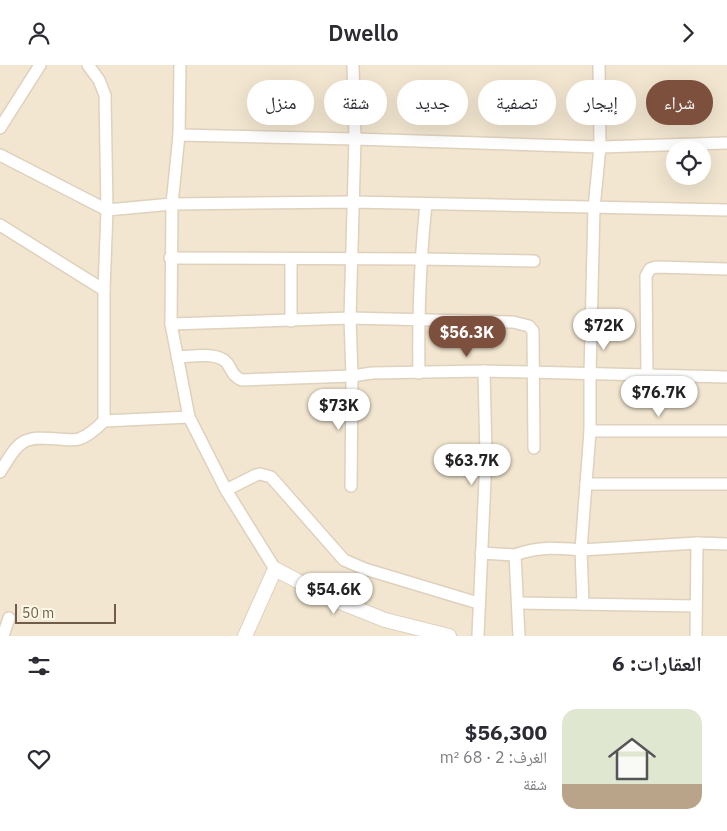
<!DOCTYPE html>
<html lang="ar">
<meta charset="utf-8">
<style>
:root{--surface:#fff;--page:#f7f7f7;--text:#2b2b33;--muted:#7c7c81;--line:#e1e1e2;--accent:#7d4f3d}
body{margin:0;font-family:"IBM Plex Sans","Noto Naskh Arabic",sans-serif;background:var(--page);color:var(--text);direction:rtl;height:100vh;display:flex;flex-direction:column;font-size:19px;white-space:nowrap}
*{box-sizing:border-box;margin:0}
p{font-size:16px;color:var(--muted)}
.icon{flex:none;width:28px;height:28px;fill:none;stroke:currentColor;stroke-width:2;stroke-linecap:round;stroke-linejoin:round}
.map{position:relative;height:571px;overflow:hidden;direction:ltr}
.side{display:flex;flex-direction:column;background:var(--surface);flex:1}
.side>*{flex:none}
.hud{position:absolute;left:15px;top:15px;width:698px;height:45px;direction:rtl;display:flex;gap:10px}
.fabs{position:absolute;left:666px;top:75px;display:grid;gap:10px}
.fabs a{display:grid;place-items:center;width:45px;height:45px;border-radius:50%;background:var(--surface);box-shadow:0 5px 20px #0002;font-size:25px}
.scale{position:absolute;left:15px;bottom:12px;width:101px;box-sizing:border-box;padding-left:5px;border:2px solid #715c49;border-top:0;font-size:14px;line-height:18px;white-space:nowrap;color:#715c49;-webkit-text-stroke:4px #fef8e7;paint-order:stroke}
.price{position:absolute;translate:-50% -42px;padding:0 11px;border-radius:18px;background:#fff;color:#222;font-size:16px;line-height:32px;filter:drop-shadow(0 1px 2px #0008)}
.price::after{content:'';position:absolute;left:50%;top:30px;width:15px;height:11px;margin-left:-8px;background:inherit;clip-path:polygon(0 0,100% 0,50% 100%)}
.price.active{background:var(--accent);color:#fff}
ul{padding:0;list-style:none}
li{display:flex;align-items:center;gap:15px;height:125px;padding:0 25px}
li+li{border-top:1px solid var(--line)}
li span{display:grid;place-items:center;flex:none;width:140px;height:100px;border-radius:15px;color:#555}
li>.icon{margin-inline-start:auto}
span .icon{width:60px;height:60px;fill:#fffc;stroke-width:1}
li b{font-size:21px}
h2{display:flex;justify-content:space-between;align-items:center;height:60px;padding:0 25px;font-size:21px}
.chip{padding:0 18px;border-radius:22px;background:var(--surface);box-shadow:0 5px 20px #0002;font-size:18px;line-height:45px}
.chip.active{background:var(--accent);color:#fff}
header{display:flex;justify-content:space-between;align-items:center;height:65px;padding:0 25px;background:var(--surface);font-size:22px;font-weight:600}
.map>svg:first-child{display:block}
.residential{fill:#f2e6d0;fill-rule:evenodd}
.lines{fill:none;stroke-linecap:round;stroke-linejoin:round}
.minor-casing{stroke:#dfd1bd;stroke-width:14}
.tertiary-casing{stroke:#dfd1bd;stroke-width:16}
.minor{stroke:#fff;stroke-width:11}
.tertiary{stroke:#fff;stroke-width:14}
</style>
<header><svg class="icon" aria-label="forward" viewBox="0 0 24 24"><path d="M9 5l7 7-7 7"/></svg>Dwello<svg class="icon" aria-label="person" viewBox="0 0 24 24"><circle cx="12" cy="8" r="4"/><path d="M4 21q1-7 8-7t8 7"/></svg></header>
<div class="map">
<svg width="727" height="571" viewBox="0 0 727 571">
<rect width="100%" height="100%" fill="#fbf4e1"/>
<path class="residential" d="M0,0H727V571H0ZM675,84H702V111H675Z"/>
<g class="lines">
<defs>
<g id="minor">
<polyline points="88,0 99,15 105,30 107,145 172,139 179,70 180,0"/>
<polyline points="353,0 355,74 350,253 352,311 372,308 484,306 727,312"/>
<polyline points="599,0 600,82 594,143 590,309 590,366 581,485 697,478"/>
<polyline points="0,63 40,0"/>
<polyline points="179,70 355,74 600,82 727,78"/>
<polyline points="0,90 107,145 104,225 0,160"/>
<polyline points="170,193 421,194 534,196"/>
<polyline points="104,225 104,356 189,352"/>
<polyline points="291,256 291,194"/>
<polyline points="171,259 350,253 513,257 529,261 533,266 534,383"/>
<path d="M177,292C191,292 217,286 227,298C232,305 233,312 242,315L352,311L351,421"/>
<path d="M419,308C418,251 420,196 426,139"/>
<polyline points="647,310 646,211 650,204 656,202 727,204"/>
<polyline points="590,366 727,366"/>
<path d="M0,407C20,375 21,371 59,374C65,374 72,376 79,374C88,371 97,363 104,356"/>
<polyline points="586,419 727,419"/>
<polyline points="226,425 256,410 260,409 271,412 344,495 365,504 478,538"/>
<polyline points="481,488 515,490"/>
<polyline points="275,504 226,425 189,352 171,259 172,139 352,137 727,145"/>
<polyline points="518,538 696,541"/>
<polyline points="3,571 9,553"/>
<polyline points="478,571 486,392 484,306"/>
<path d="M519,571L515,490C537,481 557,483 581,485L583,539"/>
<polyline points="696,571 697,478 727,479"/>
</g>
<polyline id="tertiary" points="245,571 275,504 330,533 385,555 449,571"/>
</defs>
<use href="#minor" class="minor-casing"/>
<use href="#tertiary" class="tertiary-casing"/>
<use href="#minor" class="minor"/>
<use href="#tertiary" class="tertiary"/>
</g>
</svg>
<div class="fabs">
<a><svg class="icon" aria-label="locate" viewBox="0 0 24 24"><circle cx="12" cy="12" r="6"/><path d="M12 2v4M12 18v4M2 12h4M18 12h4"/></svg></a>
</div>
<div class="scale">50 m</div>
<b class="price" style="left:604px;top:286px">$72K</b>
<b class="price active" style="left:467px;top:293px">$56.3K</b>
<b class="price" style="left:659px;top:353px">$76.7K</b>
<b class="price" style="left:339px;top:366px">$73K</b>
<b class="price" style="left:472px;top:421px">$63.7K</b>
<b class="price" style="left:334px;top:550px">$54.6K</b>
<div class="hud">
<a class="chip active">شراء</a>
<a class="chip">إيجار</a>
<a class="chip">تصفية</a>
<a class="chip">جديد</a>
<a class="chip">شقة</a>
<a class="chip">منزل</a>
</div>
</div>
<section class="side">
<h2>العقارات: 6<svg class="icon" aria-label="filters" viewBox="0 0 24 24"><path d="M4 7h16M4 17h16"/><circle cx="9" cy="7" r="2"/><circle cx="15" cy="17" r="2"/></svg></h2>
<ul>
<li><span style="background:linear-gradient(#dfe7d0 75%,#b9a48a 0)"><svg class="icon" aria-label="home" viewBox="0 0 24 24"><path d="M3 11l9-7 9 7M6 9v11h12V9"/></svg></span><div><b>$56,300</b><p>الغرف: 2 · 68 m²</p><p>شقة</p></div><svg class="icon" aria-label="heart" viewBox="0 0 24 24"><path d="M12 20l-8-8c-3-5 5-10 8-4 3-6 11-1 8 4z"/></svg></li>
</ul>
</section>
